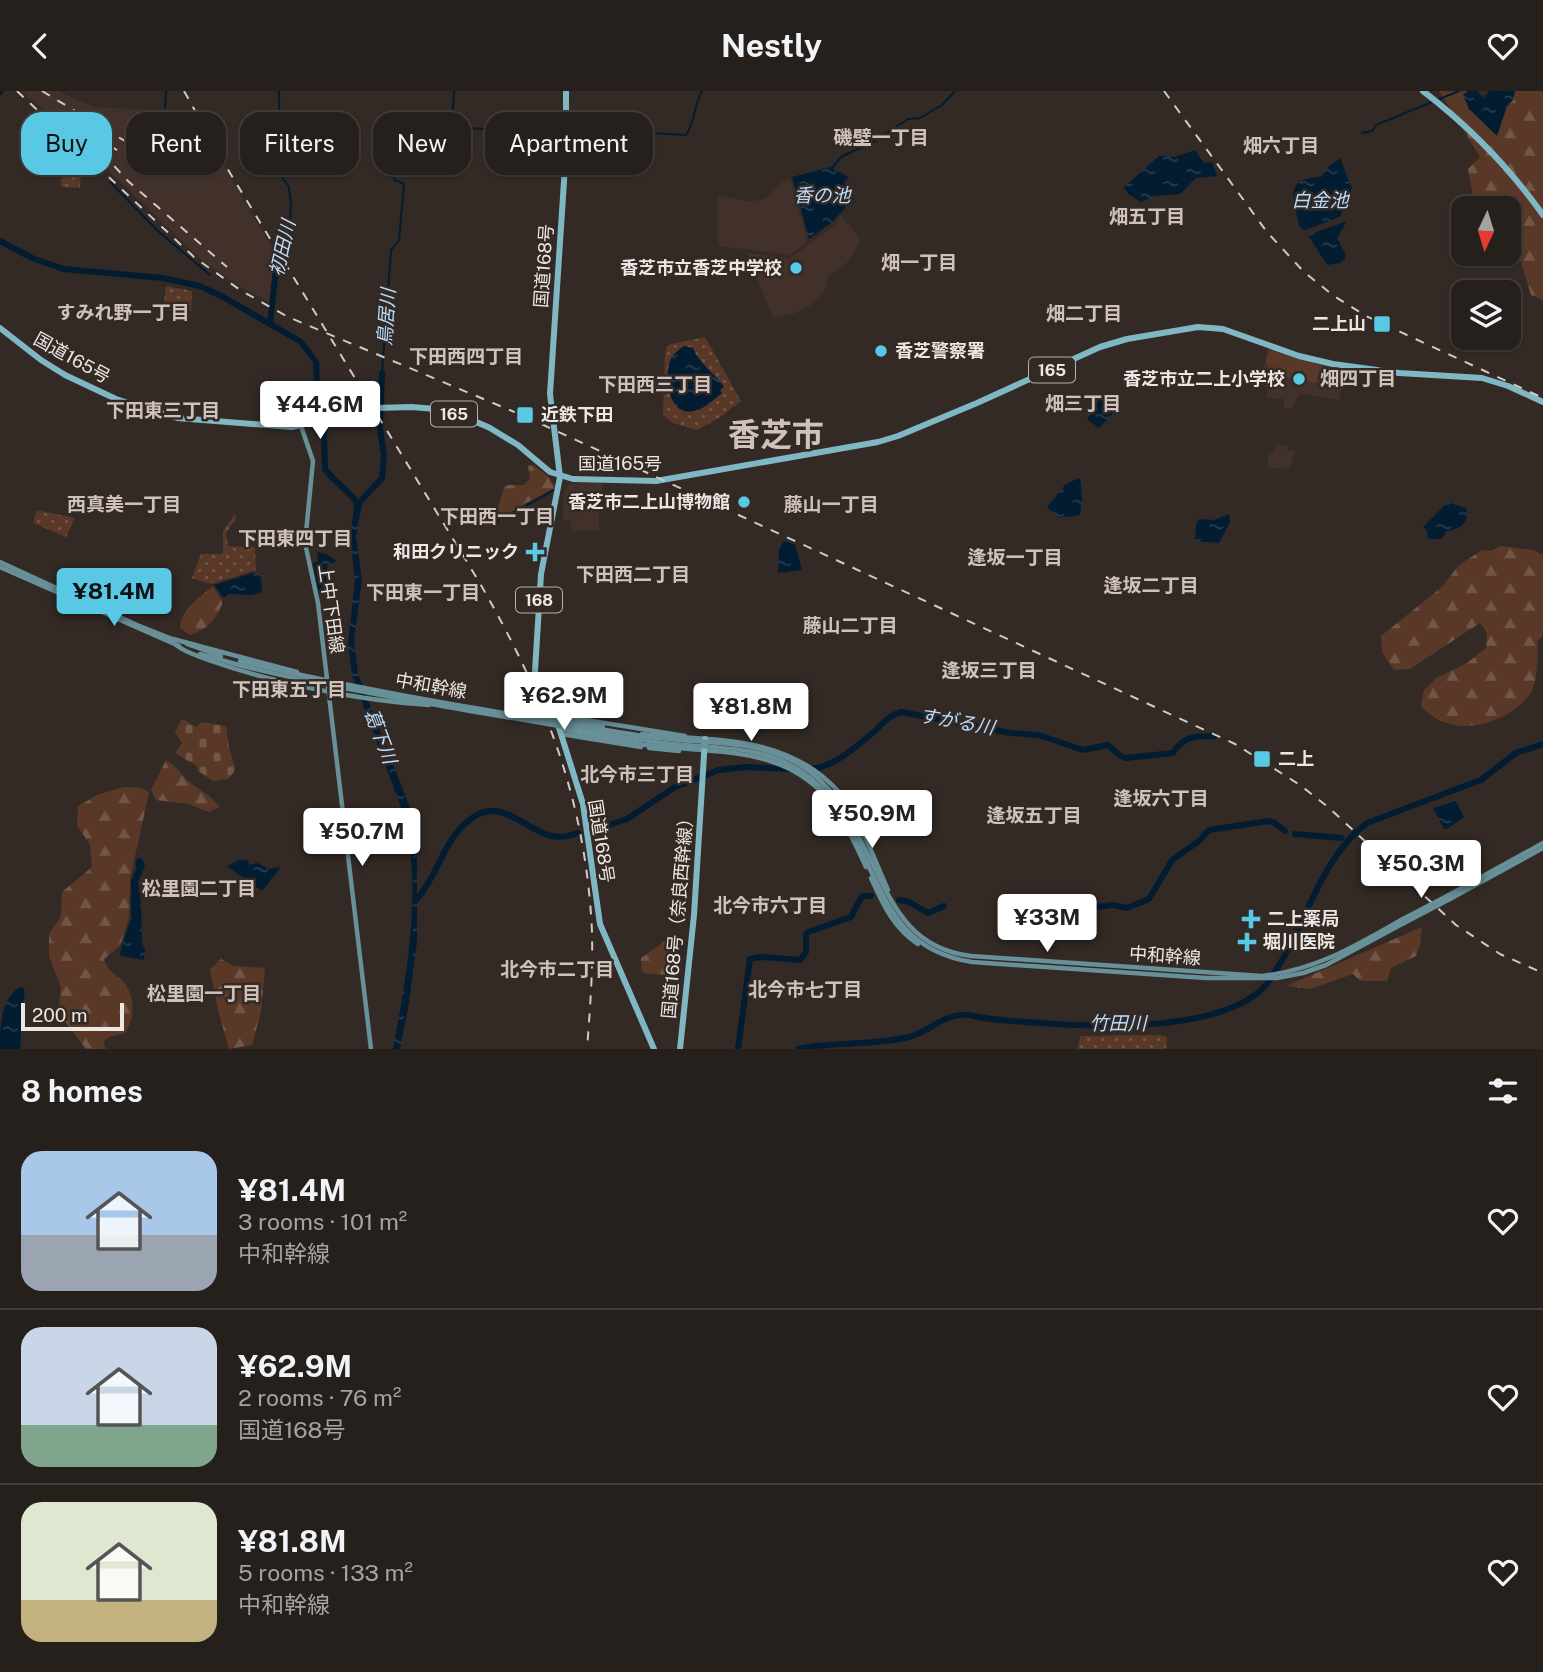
<!DOCTYPE html>
<meta charset="utf-8">
<style>
:root{--surface:#26201c;--page:#2e2825;--text:#f1f3f6;--muted:#a4a3a3;--line:#423e3b;--accent:#59c8e5}
body{margin:0;font-family:"Public Sans","Noto Sans JP",sans-serif;background:var(--page);color:var(--text);height:100vh;display:flex;flex-direction:column;font-size:26px;white-space:nowrap}
*{box-sizing:border-box;margin:0}
p{font-size:23px;color:var(--muted)}
.icon{flex:none;width:38px;height:38px;fill:none;stroke:currentColor;stroke-width:2;stroke-linecap:round;stroke-linejoin:round}
.map{position:relative;height:958px;overflow:hidden}
.panel{display:flex;flex-direction:column;background:var(--surface);flex:1}
.panel>*{flex:none}
.hud{position:absolute;left:21px;top:21px;width:700px;height:63px;display:flex;gap:14px}
.needle{width:46px;rotate:184deg}
.buttons{position:absolute;left:1451px;top:105px;display:grid;gap:14px}
.buttons a{display:grid;place-items:center;width:70px;height:70px;border-radius:14px;background:var(--surface);box-shadow:0 2px 5px #0004,0 0 0 2px var(--line);font-size:35px}
.scale{position:absolute;left:21px;bottom:18px;width:103px;box-sizing:border-box;padding-left:7px;border:4px solid #ede7e3;border-top:0;font-size:19px;line-height:24px;white-space:nowrap;color:#ede7e3;-webkit-text-stroke:5px #332a25;paint-order:stroke}
.price{position:absolute;translate:-50% -60px;padding:0 16px;border-radius:7px;background:#fff;color:#222;font-size:23px;line-height:46px;filter:drop-shadow(0 2px 4px #0008)}
.price::after{content:'';position:absolute;left:50%;top:42px;width:21px;height:16px;margin-left:-10px;background:inherit;clip-path:polygon(0 0,100% 0,50% 100%)}
.price.on{background:var(--accent);color:#111}
ul{padding:0;list-style:none}
li{display:flex;align-items:center;gap:21px;height:175px;padding:0 21px}
li+li{border-top:2px solid var(--line)}
li span{display:grid;place-items:center;flex:none;width:196px;height:140px;border-radius:21px;color:#555}
li>.icon{margin-inline-start:auto}
span .icon{width:84px;height:84px;fill:#fffc;stroke-width:1}
li b{font-size:30px}
h2{display:flex;justify-content:space-between;align-items:center;height:84px;padding:0 21px;font-size:30px}
.chip{padding:0 24px;border-radius:21px;background:var(--surface);box-shadow:0 2px 5px #0004,0 0 0 2px var(--line);font-size:24px;line-height:63px}
.chip.on{background:var(--accent);color:#111}
header{display:flex;justify-content:space-between;align-items:center;height:91px;padding:0 21px;background:var(--surface);font-size:32px;font-weight:700}
.map>svg:first-child{display:block}
.built{fill:#41312a}
.grass{fill:#593828}
.forest{fill:url(#forest-firs)}
.cemetery{fill:url(#cemetery-stones)}
.park{fill:url(#park-dots)}
.water{fill:url(#water-ripples)}
.lines{fill:none;stroke-linecap:round;stroke-linejoin:round}
.stream{stroke:#021c32;stroke-width:2}
.river{stroke:#021c32;stroke-width:6}
.secondary{stroke:#689098;stroke-width:4.5}
.trunk{stroke:#7fb8c4;stroke-width:6}
.rail{stroke:#d0cac5;stroke-width:2;stroke-dasharray:9 9;stroke-linecap:butt}
.secondary-bridge{stroke:#689098;stroke-width:4.5}
.poi-dot{fill:#59c8e5;stroke:#332a25;stroke-width:2.5}
.labels{text-anchor:middle;stroke-width:5;stroke-linejoin:round;paint-order:stroke}
.shield{fill:#332a25;stroke:#b5aeaa;stroke-width:2}
.shield-label{font-size:16px;font-weight:bold;fill:#ede7e3}
.street-label{font-size:18px;fill:#ede7e3;stroke:#332a25}
.poi-label{font-size:18px;font-weight:bold;fill:#ede7e3;stroke:#332a25;text-anchor:end}
.neighbourhood-label{font-size:19px;font-weight:bold;fill:#cfc2bc;stroke:#332a25}
.water-label{font-size:19px;font-style:italic;fill:#badcfd;stroke:#332a25}
.town-label{font-size:32px;font-weight:bold;fill:#cfc2bc;stroke:#332a25}
</style>
<header><svg class="icon" aria-label="back" viewBox="0 0 24 24"><path d="M15 5l-7 7 7 7"/></svg>Nestly<svg class="icon" aria-label="heart" viewBox="0 0 24 24"><path d="M12 20l-8-8c-3-5 5-10 8-4 3-6 11-1 8 4z"/></svg></header>
<div class="map">
<svg width="1543" height="958" viewBox="0 0 1543 958">
<defs>
<pattern id="forest-firs" width="22" height="20" patternUnits="userSpaceOnUse" patternTransform="scale(1.75)"><rect width="22" height="20" fill="#593828"/><path d="M5 1l3.5 6h-7zM16 11l3.5 6h-7z" fill="#715547"/></pattern>
<pattern id="cemetery-stones" width="16" height="16" patternUnits="userSpaceOnUse" patternTransform="scale(1.75)"><rect width="16" height="16" fill="#593828"/><path d="M2 7V4a2 2 0 0 1 4 0v3zM10 15v-3a2 2 0 0 1 4 0v3z" fill="#715547"/></pattern>
<pattern id="park-dots" width="8" height="8" patternUnits="userSpaceOnUse" patternTransform="scale(1.75)"><rect width="8" height="8" fill="#593828"/><path d="M2 2h.1M6 6h.1" fill="none" stroke="#715547" stroke-width="1.8" stroke-linecap="round"/></pattern>
<pattern id="water-ripples" width="26" height="14" patternUnits="userSpaceOnUse" patternTransform="scale(1.75)"><rect width="26" height="14" fill="#021c32"/><path d="M2 4q2-2 4 0t4 0M15 11q2-2 4 0t4 0" fill="none" stroke="#273d50"/></pattern>
</defs>
<rect width="100%" height="100%" fill="#332a25"/>
<g class="built">
<polygon points="21,0 57,0 95,16 187,21 192,30 196,28 276,163 270,212 241,196 204,171 49,23"/>
<polygon points="790,87 808,151 789,164 718,155 717,104 750,111 766,107 778,94"/>
<polygon points="841,124 861,149 850,169 828,186 825,199 811,214 795,222 773,227 747,162 790,167 834,135"/>
<polygon points="1268,257 1331,276 1333,286 1343,290 1339,309 1300,303 1292,317 1284,317 1284,308 1267,307 1267,296 1259,294"/>
<polygon points="1275,354 1287,354 1287,359 1295,360 1290,378 1268,377 1268,362 1274,362"/>
<polygon points="570,392 603,392 599,411 599,440 571,440 571,430 563,429 564,400"/>
</g>
<polygon class="grass" points="1269,259 1322,275 1322,283 1315,292 1270,283 1266,270"/>
<g class="forest">
<polygon points="1439,0 1468,0 1463,4 1507,15 1513,9 1515,0 1543,0 1543,209 1531,204 1517,158 1509,156 1508,117 1475,117 1468,78 1480,66"/>
<polygon points="533,374 549,386 555,395 554,398 524,413 515,422 495,426 504,397 508,394 524,394 530,387 528,375"/>
<path d="M1500,455L1533,459L1543,464V544L1537,551C1539,562 1537,594 1530,603C1505,636 1450,649 1421,615L1424,599L1436,587L1467,572L1486,557L1487,542L1480,532L1410,578L1394,579L1382,561L1381,545L1442,496L1459,474L1482,459L1491,460Z"/>
<path d="M213,495L223,511C216,529 208,538 190,544L180,537C182,517 199,507 213,495Z"/>
<path d="M166,669C177,675 182,686 192,693C203,701 211,705 220,716L209,721L188,713L156,709L151,699Z"/>
<path d="M124,696L142,697L149,702L130,788L129,827L120,855L104,868C106,881 120,884 126,894C135,909 135,928 125,942L109,946L103,951L106,958H86L65,930L59,915L61,896L49,866V843L61,825L62,801L92,776L90,754L77,734L78,715L97,704Z"/>
<polygon points="1422,836 1420,855 1416,865 1391,877 1387,890 1360,890 1353,883 1310,898 1286,895"/>
<polygon points="665,850 678,862 682,882 678,885 644,882 641,877 641,867"/>
<polygon points="221,868 234,875 265,877 261,921 252,954 229,958 218,919 210,878"/>
</g>
<polygon class="cemetery" points="182,628 196,636 201,631 226,635 229,657 235,676 234,681 228,688 213,690 198,680 197,675 175,662 182,652 175,641"/>
<g class="park">
<polygon points="63,52 81,68 80,97 61,96"/>
<polygon points="166,195 192,200 191,220 163,219"/>
<polygon points="705,246 741,310 719,327 697,339 673,332 663,324 665,262 667,255 671,253"/>
<polygon points="37,419 75,427 66,446 33,432"/>
<polygon points="235,423 236,427 226,442 228,455 255,456 256,479 211,493 192,487 201,463 223,463 223,440"/>
<polygon points="1160,944 1167,946 1166,958 1078,958 1080,945"/>
</g>
<g class="water">
<polygon points="1468,0 1477,0 1483,7 1489,0 1515,0 1513,9 1507,15 1497,45 1469,18 1463,4"/>
<polygon points="1195,59 1204,72 1212,71 1217,85 1196,87 1180,103 1155,105 1141,111 1128,103 1124,96 1159,65 1175,66"/>
<path d="M1340,67L1352,97L1340,126L1305,139L1300,136C1293,108 1283,87 1321,86L1329,75Z"/>
<polygon points="830,76 849,86 844,91 854,108 832,131 809,148 792,86"/>
<polygon points="1347,130 1337,147 1347,166 1340,172 1327,174 1308,144"/>
<path d="M684,255L693,257C699,273 716,283 724,296L720,299L722,302C713,309 705,318 694,320C669,326 664,288 670,270C672,264 679,258 684,255Z"/>
<polygon points="1100,302 1119,316 1099,337 1087,328 1097,314"/>
<polygon points="1080,386 1082,407 1080,424 1059,427 1047,416 1065,394"/>
<path d="M359,409L362,413L356,445L362,489L354,549L358,583L407,709L416,734L417,750V851L408,918L400,958H393C407,884 420,808 407,733L352,584L348,552L355,489L350,443L355,411Z"/>
<path d="M1448,411L1466,417C1470,432 1460,439 1447,440L1441,448H1428L1427,439L1423,436Z"/>
<polygon points="1229,423 1230,431 1219,452 1195,450 1196,434 1199,428 1214,429"/>
<polygon points="784,449 795,454 802,479 778,482 779,459"/>
<polygon points="317,461 326,463 337,470 327,474 330,498 324,504 319,504 313,472 318,471"/>
<polygon points="253,482 261,483 262,501 252,504 228,503 226,506 222,505 214,494"/>
<polygon points="1456,710 1464,726 1447,738 1444,738 1433,717"/>
<polygon points="141,766 145,775 138,791 141,812 142,851 145,859 144,869 121,865 120,862 131,827 131,790 136,778 136,769"/>
<polygon points="241,768 248,769 249,774 258,772 268,778 281,776 262,800 227,775"/>
<path d="M19,896L24,897C26,906 22,912 22,921C23,934 19,945 21,958H0C0,935 0,911 19,896Z"/>
</g>
<g class="lines">
<g class="stream">
<polyline points="1437,9 1459,0"/>
<polyline points="165,17 166,0"/>
<polyline points="158,26 162,20"/>
<polyline points="421,33 508,40 562,39"/>
<path d="M568,39L630,45L653,42L686,44C695,31 694,14 702,0"/>
<polyline points="1362,42 1372,40 1376,34 1432,11"/>
<polyline points="832,77 841,66 877,49 908,28 920,27 942,14 955,0"/>
<polyline points="110,91 158,140 210,184"/>
<polyline points="277,168 289,144 291,115 289,96 280,83 279,0"/>
<polyline points="382,282 391,159 399,149 404,93 395,89 392,83 393,34 409,32 421,33 429,27 452,28 454,0"/>
<path d="M491,433H496L501,426C520,421 536,408 554,399"/>
</g>
<g class="river">
<polyline points="0,1 0,0"/>
<path d="M0,150L32,167L64,178L163,187L200,195L225,207L301,251L316,271L317,297L323,315L325,378C335,392 348,398 358,413L357,417"/>
<polyline points="270,233 277,168"/>
<polyline points="358,413 382,387 384,364 380,337 382,282"/>
<path d="M808,678C832,678 857,655 875,640C883,632 890,624 901,621L1011,642L1039,644L1083,659L1108,654L1119,664L1126,667L1173,662C1183,645 1197,645 1214,645"/>
<polyline points="590,740 627,728 675,696 719,679 745,676 790,678"/>
<polyline points="1295,743 1341,747"/>
<path d="M416,809C439,784 444,744 475,725C503,708 526,739 551,745C560,747 570,745 578,742"/>
<polyline points="899,809 909,811 928,822 944,815"/>
<polyline points="1097,816 1112,814 1127,817 1149,808 1172,769 1199,750 1209,739 1268,730 1275,732 1285,740"/>
<polyline points="738,958 750,868 761,866 800,869 806,861 806,843 808,841 851,826 862,805 871,805"/>
<path d="M798,958C834,950 873,955 909,946C929,941 941,925 962,924C968,923 973,925 978,926C994,929 1010,930 1026,931C1088,936 1203,942 1255,904C1268,895 1276,879 1284,866C1309,821 1325,763 1367,732L1470,693L1481,689L1516,662L1543,653"/>
</g>
<g class="secondary">
<polyline points="301,335 313,370 305,452 318,512 371,958"/>
<polyline points="0,471 137,534 175,549"/>
<polyline points="0,476 179,555"/>
<polyline points="173,548 297,581"/>
<polyline points="187,553 221,565"/>
<path d="M176,554C186,562 199,565 211,570C274,592 362,610 429,614"/>
<polyline points="200,563 239,574"/>
<polyline points="555,624 685,645"/>
<polyline points="561,643 641,656"/>
<path d="M642,643C711,650 785,643 837,699C858,722 875,770 888,799"/>
<path d="M639,653C710,664 790,650 836,719C848,736 857,757 866,776"/>
<polyline points="649,657 679,660"/>
<path d="M871,770C894,817 912,858 971,865L1262,885C1316,879 1355,855 1401,829"/>
<path d="M867,772C892,824 909,861 972,871L1206,887H1277L1303,882L1326,874L1404,832"/>
<path d="M871,787C883,813 893,837 918,853"/>
<polyline points="1447,805 1543,752"/>
<polyline points="1450,808 1543,757"/>
</g>
<g class="trunk">
<polyline points="566,0 566,60 550,303 560,386 541,483 535,580 536,587 555,624 583,713 600,833 654,958"/>
<path d="M1423,0C1470,36 1509,76 1543,124"/>
<polyline points="0,237 41,269 65,284 116,308 177,327 292,336 374,317 412,316 435,318 463,325 490,337 518,354 550,381 573,388 656,390 878,351 898,345 977,312 1100,256 1127,248 1198,236 1223,238 1299,265 1333,273 1399,282 1482,287 1508,295 1543,311"/>
<polyline points="680,958 694,824 705,648"/>
</g>
<g class="rail">
<polyline points="17,0 194,166 240,199 288,226 524,325 1235,653 1300,694 1328,716 1456,834 1500,863 1543,882"/>
<polyline points="42,0 153,67"/>
<path d="M184,0L230,82L478,489C544,603 586,708 592,841C593,880 590,919 587,958"/>
<polyline points="1164,0 1267,141 1304,181 1334,205 1366,225 1543,307"/>
<polyline points="66,32 109,68"/>
<polyline points="94,45 133,69"/>
<polyline points="102,62 129,91 227,176"/>
</g>
<g class="secondary-bridge">
<path d="M240,570C373,602 508,623 643,645C691,653 745,647 789,668C833,689 851,729 871,770"/>
<path d="M239,574C322,595 405,608 488,623C544,632 600,643 655,651C703,658 758,652 799,679C834,701 850,736 867,772"/>
<polyline points="515,621 603,636"/>
<polyline points="565,639 640,653"/>
<polyline points="1401,829 1447,805"/>
<polyline points="1404,832 1450,808"/>
</g>
</g>
<g class="poi-dot">
<circle cx="796" cy="177" r="7"/>
<rect x="1373" y="224" width="18" height="18" rx="3.5"/>
<circle cx="881" cy="260" r="7"/>
<circle cx="1299" cy="288" r="7"/>
<rect x="516" y="315" width="18" height="18" rx="3.5"/>
<circle cx="744" cy="411" r="7"/>
<path d="M531.5 450.5h7v7h7v7h-7v7h-7v-7h-7v-7h7z"/>
<rect x="1253" y="659" width="18" height="18" rx="3.5"/>
<path d="M1247.5 817.5h7v7h7v7h-7v7h-7v-7h-7v-7h7z"/>
<path d="M1243.5 840.5h7v7h7v7h-7v7h-7v-7h-7v-7h7z"/>
</g>
<g class="labels">
<g class="shield">
<rect x="1029" y="266.5" width="46" height="25" rx="5"/>
<rect x="431" y="310.5" width="46" height="25" rx="5"/>
<rect x="516" y="496.5" width="46" height="25" rx="5"/>
</g>
<g class="shield-label">
<text x="1052" y="285">165</text>
<text x="454" y="329">165</text>
<text x="539" y="515">168</text>
</g>
<g class="street-label">
<text transform="translate(544 175) rotate(-86)" y="6">国道168号</text>
<text transform="translate(72 267) rotate(29)" y="6">国道165号</text>
<text x="620" y="379">国道165号</text>
<text transform="translate(331 518) rotate(82)" y="6">上中下田線</text>
<text transform="translate(431 595) rotate(10)" y="6">中和幹線</text>
<text transform="translate(601 750) rotate(81)" y="6">国道168号</text>
<text transform="translate(678 823) rotate(-85)" y="6">国道168号（奈良西幹線）</text>
<text transform="translate(1165 865) rotate(4)" y="6">中和幹線</text>
</g>
<g class="poi-label">
<text x="782" y="183">香芝市立香芝中学校</text>
<text x="1366" y="239">二上山</text>
<text x="895" y="266" text-anchor="start">香芝警察署</text>
<text x="1285" y="294">香芝市立二上小学校</text>
<text x="541" y="330" text-anchor="start">近鉄下田</text>
<text x="730" y="417">香芝市二上山博物館</text>
<text x="519" y="467">和田クリニック</text>
<text x="1278" y="674" text-anchor="start">二上</text>
<text x="1267" y="834" text-anchor="start">二上薬局</text>
<text x="1263" y="857" text-anchor="start">堀川医院</text>
</g>
<g class="neighbourhood-label">
<text x="881" y="53">磯壁一丁目</text>
<text x="1281" y="61">畑六丁目</text>
<text x="1147" y="132">畑五丁目</text>
<text x="919" y="178">畑一丁目</text>
<text x="123" y="228">すみれ野一丁目</text>
<text x="1084" y="229">畑二丁目</text>
<text x="466" y="272">下田西四丁目</text>
<text x="1358" y="294">畑四丁目</text>
<text x="655" y="300">下田西三丁目</text>
<text x="1083" y="319">畑三丁目</text>
<text x="163" y="326">下田東三丁目</text>
<text x="124" y="420">西真美一丁目</text>
<text x="831" y="420">藤山一丁目</text>
<text x="497" y="432">下田西一丁目</text>
<text x="295" y="454">下田東四丁目</text>
<text x="1015" y="473">逢坂一丁目</text>
<text x="633" y="490">下田西二丁目</text>
<text x="1151" y="501">逢坂二丁目</text>
<text x="423" y="508">下田東一丁目</text>
<text x="850" y="541">藤山二丁目</text>
<text x="989" y="586">逢坂三丁目</text>
<text x="289" y="605">下田東五丁目</text>
<text x="637" y="690">北今市三丁目</text>
<text x="1161" y="714">逢坂六丁目</text>
<text x="1034" y="731">逢坂五丁目</text>
<text x="199" y="804">松里園二丁目</text>
<text x="770" y="821">北今市六丁目</text>
<text x="557" y="885">北今市二丁目</text>
<text x="805" y="905">北今市七丁目</text>
<text x="204" y="909">松里園一丁目</text>
</g>
<g class="water-label">
<text x="822" y="111">香の池</text>
<text x="1320" y="116">白金池</text>
<text transform="translate(282 157) rotate(-77)" y="7">初田川</text>
<text transform="translate(386 226) rotate(-86)" y="7">鳥居川</text>
<text transform="translate(957 630) rotate(10)" y="7">すがる川</text>
<text transform="translate(381 645) rotate(69)" y="7">葛下川</text>
<text x="1118" y="939">竹田川</text>
</g>
<g class="town-label">
<text x="776" y="355">香芝市</text>
</g>
</g>
</svg>
<div class="buttons">
<a><svg class="needle" viewBox="-14 -14 28 28"><path d="M0-13l5 13h-10z" fill="#e53935"/><path d="M0 13l5-13h-10z" fill="#a4a3a3"/></svg></a>
<a><svg class="icon" aria-label="layers" viewBox="0 0 24 24"><path d="M12 4l9 5-9 5-9-5zM3 14l9 5 9-5"/></svg></a>
</div>
<div class="scale">200 m</div>
<b class="price" style="left:320px;top:350px">¥44.6M</b>
<b class="price on" style="left:114px;top:537px">¥81.4M</b>
<b class="price" style="left:564px;top:641px">¥62.9M</b>
<b class="price" style="left:751px;top:652px">¥81.8M</b>
<b class="price" style="left:872px;top:759px">¥50.9M</b>
<b class="price" style="left:362px;top:777px">¥50.7M</b>
<b class="price" style="left:1421px;top:809px">¥50.3M</b>
<b class="price" style="left:1047px;top:863px">¥33M</b>
<div class="hud">
<a class="chip on">Buy</a>
<a class="chip">Rent</a>
<a class="chip">Filters</a>
<a class="chip">New</a>
<a class="chip">Apartment</a>
</div>
</div>
<section class="panel">
<h2>8 homes<svg class="icon" aria-label="filters" viewBox="0 0 24 24"><path d="M4 7h16M4 17h16"/><circle cx="9" cy="7" r="2"/><circle cx="15" cy="17" r="2"/></svg></h2>
<ul>
<li><span style="background:linear-gradient(#a9c7e8 60%,#9aa5b1 0)"><svg class="icon" aria-label="home" viewBox="0 0 24 24"><path d="M3 11l9-7 9 7M6 9v11h12V9"/></svg></span><div><b>¥81.4M</b><p>3 rooms · 101 m²</p><p>中和幹線</p></div><svg class="icon" aria-label="heart" viewBox="0 0 24 24"><path d="M12 20l-8-8c-3-5 5-10 8-4 3-6 11-1 8 4z"/></svg></li>
<li><span style="background:linear-gradient(#c9d6e8 70%,#7fa58c 0)"><svg class="icon" aria-label="home" viewBox="0 0 24 24"><path d="M3 11l9-7 9 7M6 9v11h12V9"/></svg></span><div><b>¥62.9M</b><p>2 rooms · 76 m²</p><p>国道168号</p></div><svg class="icon" aria-label="heart" viewBox="0 0 24 24"><path d="M12 20l-8-8c-3-5 5-10 8-4 3-6 11-1 8 4z"/></svg></li>
<li><span style="background:linear-gradient(#dfe7d0 70%,#c2b280 0)"><svg class="icon" aria-label="home" viewBox="0 0 24 24"><path d="M3 11l9-7 9 7M6 9v11h12V9"/></svg></span><div><b>¥81.8M</b><p>5 rooms · 133 m²</p><p>中和幹線</p></div><svg class="icon" aria-label="heart" viewBox="0 0 24 24"><path d="M12 20l-8-8c-3-5 5-10 8-4 3-6 11-1 8 4z"/></svg></li>
</ul>
</section>
